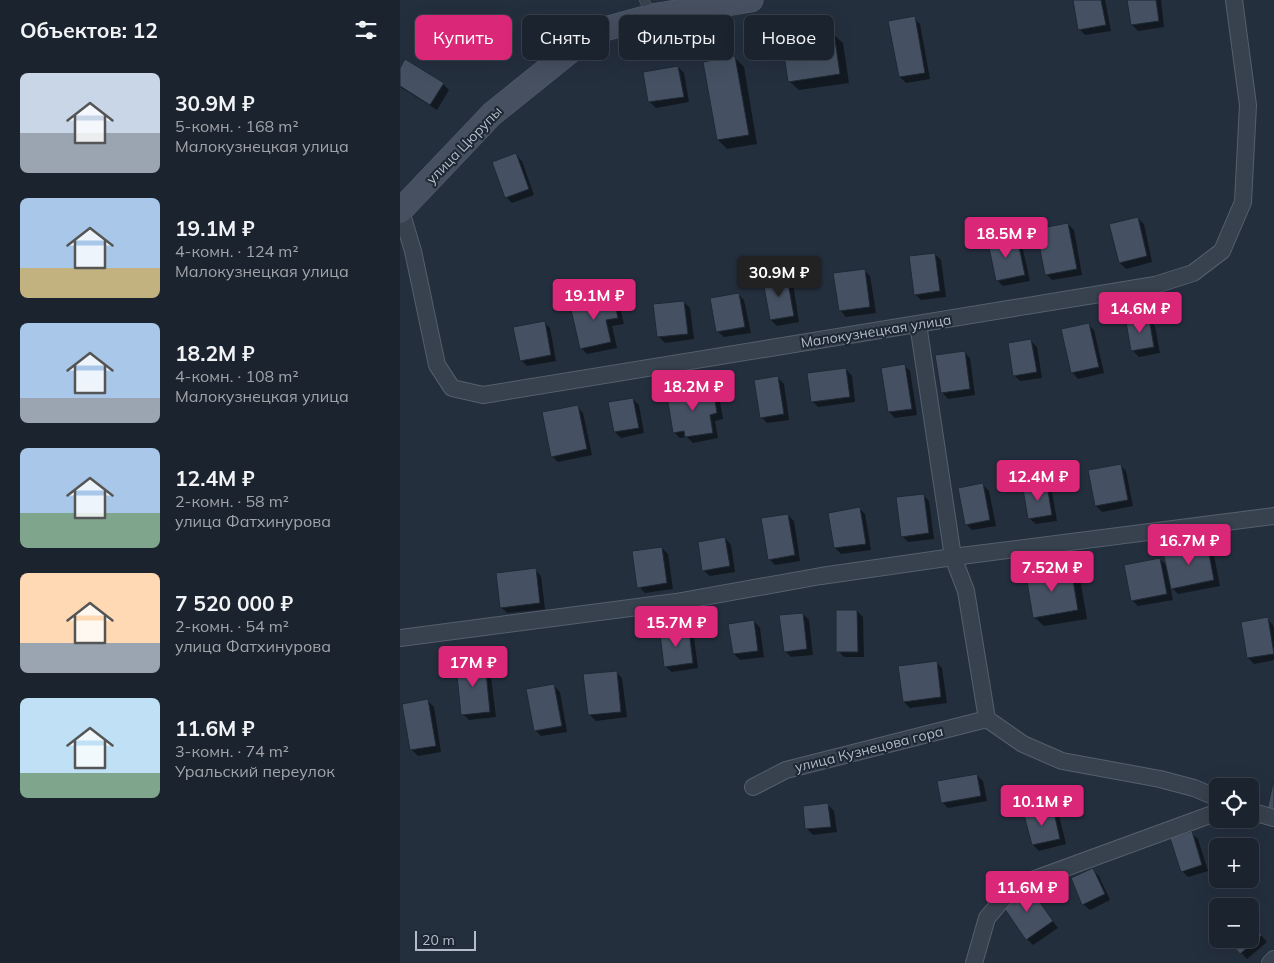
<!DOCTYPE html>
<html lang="ru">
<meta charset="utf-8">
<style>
:root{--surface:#1b232e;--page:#282f3a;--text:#f1f3f6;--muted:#a0a4aa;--line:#39404a;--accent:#db2777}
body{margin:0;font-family:Mulish,sans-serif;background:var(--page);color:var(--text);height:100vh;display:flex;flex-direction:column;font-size:19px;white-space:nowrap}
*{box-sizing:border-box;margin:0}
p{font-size:16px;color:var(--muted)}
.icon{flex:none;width:28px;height:28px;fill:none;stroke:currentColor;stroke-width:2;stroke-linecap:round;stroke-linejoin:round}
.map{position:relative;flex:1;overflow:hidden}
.sheet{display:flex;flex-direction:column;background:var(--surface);width:400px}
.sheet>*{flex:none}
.banner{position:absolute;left:15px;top:15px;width:475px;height:45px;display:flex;gap:10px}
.controls{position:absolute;left:809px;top:778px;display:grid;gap:10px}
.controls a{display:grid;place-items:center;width:50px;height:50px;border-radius:8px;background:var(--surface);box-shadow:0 5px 20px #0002,0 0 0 1px var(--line);font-size:25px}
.scale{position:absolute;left:15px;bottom:12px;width:61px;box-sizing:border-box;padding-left:5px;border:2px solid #b4bcc9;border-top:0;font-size:14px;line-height:18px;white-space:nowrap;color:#b4bcc9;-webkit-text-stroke:4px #1d2633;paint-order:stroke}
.price{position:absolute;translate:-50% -42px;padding:0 11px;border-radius:5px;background:var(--accent);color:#fff;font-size:16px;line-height:32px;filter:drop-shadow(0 1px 2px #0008)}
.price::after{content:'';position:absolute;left:50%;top:30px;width:15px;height:11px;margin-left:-8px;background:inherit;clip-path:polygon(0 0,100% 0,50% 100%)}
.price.current{background:#222;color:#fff}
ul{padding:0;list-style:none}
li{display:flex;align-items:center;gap:15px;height:125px;padding:0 20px}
li span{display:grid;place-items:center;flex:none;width:140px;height:100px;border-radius:8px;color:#555}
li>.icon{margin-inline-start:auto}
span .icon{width:60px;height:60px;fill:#fffc;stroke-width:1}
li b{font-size:21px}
h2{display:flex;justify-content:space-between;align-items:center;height:60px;padding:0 20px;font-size:21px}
.chip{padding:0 18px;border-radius:8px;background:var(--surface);box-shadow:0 5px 20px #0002,0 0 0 1px var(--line);font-size:18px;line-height:45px}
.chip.current{background:var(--accent);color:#fff}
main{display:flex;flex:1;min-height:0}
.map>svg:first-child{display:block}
.shadow{fill:#0007}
.building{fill:#455162;stroke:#1f2835}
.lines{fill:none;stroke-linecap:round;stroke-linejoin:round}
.lane-casing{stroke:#565f6c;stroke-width:10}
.street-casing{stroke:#565f6c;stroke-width:18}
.secondary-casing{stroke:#565f6c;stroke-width:25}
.lane{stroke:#38414e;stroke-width:9}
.street{stroke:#38414e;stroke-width:16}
.secondary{stroke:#465061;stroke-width:24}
.labels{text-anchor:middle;stroke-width:4;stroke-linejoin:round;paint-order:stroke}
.street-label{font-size:14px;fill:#b4bcc9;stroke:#1d2633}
</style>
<main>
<section class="sheet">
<h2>Объектов: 12<svg class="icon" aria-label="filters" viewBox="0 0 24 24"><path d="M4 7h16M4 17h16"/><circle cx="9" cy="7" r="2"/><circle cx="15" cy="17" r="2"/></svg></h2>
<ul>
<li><span style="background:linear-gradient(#c9d6e8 60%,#9aa5b1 0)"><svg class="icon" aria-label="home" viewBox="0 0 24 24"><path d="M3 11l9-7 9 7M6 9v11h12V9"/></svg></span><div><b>30.9M ₽</b><p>5-комн. · 168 m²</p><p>Малокузнецкая улица</p></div></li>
<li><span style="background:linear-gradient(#a9c7e8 70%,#c2b280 0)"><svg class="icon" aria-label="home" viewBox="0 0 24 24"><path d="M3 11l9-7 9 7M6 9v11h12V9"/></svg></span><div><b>19.1M ₽</b><p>4-комн. · 124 m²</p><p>Малокузнецкая улица</p></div></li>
<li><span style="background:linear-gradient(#a9c7e8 75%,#9aa5b1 0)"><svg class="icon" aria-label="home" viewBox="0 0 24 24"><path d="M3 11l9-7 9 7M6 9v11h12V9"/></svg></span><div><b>18.2M ₽</b><p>4-комн. · 108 m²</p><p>Малокузнецкая улица</p></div></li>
<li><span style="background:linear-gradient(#a9c7e8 65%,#7fa58c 0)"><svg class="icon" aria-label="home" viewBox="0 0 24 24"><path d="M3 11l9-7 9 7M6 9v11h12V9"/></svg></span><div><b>12.4M ₽</b><p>2-комн. · 58 m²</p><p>улица Фатхинурова</p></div></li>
<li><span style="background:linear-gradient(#ffd9b3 70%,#9aa5b1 0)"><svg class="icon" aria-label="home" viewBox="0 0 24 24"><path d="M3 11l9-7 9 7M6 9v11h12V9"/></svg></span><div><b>7 520 000 ₽</b><p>2-комн. · 54 m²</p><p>улица Фатхинурова</p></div></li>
<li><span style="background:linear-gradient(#bfe0f5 75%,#7fa58c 0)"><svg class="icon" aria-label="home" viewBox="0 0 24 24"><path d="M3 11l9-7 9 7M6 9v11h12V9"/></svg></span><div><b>11.6M ₽</b><p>3-комн. · 74 m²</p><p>Уральский переулок</p></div></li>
</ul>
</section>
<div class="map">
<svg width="874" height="963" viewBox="0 0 874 963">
<rect width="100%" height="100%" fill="#242f3e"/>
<g class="shadow">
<polygon points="674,0 705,0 711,31 685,35 679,29"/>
<polygon points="728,0 761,0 764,27 738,31 732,25"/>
<polygon points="514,18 520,24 530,79 506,83 500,77"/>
<polygon points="433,34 443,43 449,83 399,90 389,81"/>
<polygon points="335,58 344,67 357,144 327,149 318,140"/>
<polygon points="278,67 284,73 289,102 256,108 250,102 244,73"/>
<polygon points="0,70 43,84 49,90 37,110 0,87"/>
<polygon points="116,155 122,161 134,195 112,203 106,197"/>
<polygon points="737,218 744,224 752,262 726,269 720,263"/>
<polygon points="668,224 674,230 682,275 652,280 646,274"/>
<polygon points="616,239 622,245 630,281 603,286 597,280"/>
<polygon points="535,254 541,260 546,297 521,300 515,294"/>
<polygon points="464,270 470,276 476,313 446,317 440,310"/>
<polygon points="387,278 393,284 399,322 377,326 371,320 365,282"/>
<polygon points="338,294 344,300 351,333 324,337 317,331"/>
<polygon points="213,297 219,303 224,324 212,326 217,348 187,354 181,348"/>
<polygon points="284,302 290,308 294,339 265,343 259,337"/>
<polygon points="749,320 755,326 760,353 739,357 733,351"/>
<polygon points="144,322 150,328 156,361 127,366 121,360"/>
<polygon points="688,324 694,330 704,373 678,379 672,372"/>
<polygon points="631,341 637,347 642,378 620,381 614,375"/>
<polygon points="564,352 570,358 575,395 548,399 542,392"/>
<polygon points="504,365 510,371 517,415 495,418 489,412 482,369"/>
<polygon points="446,369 452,376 455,402 418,407 412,401"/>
<polygon points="378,378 384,384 389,420 367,423 361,417"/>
<polygon points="313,389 319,396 323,419 315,421 318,438 293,443 287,437 280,438 274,432"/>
<polygon points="233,399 239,405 244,433 221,438 215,432"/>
<polygon points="177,406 183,413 192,455 158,462 152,456"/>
<polygon points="720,465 726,471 733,506 702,512 696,506"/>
<polygon points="583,485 589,491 596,526 572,530 566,524"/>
<polygon points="646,486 652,492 657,521 636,524 629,518"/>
<polygon points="523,495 529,501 534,539 508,542 502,536"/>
<polygon points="459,508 465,514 471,550 441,554 435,548"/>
<polygon points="388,515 394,521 400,561 375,565 369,559"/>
<polygon points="325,538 331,545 335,572 310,576 303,570"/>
<polygon points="806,544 813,550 820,586 778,594 770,586 773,600 738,606 732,600 760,559 768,567"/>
<polygon points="262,548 268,554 273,589 245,593 239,587"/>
<polygon points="671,569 680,578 687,619 644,626 634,617"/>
<polygon points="135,570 141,576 145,609 107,613 101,607"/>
<polygon points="457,611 463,617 464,657 444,657 438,651"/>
<polygon points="403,614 409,620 413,655 391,657 385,651"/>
<polygon points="867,619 873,625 874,629 874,660 854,664 848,658"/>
<polygon points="354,621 360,628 364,657 340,660 334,654"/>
<polygon points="288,632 294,638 298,668 272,672 265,666"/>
<polygon points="536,662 542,668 547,703 510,708 504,702"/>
<polygon points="84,663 90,669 96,717 69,720 63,714"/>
<polygon points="216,672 222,678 227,717 196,721 190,715"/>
<polygon points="154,686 160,692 167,732 141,736 135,730"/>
<polygon points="28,701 34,707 41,752 18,756 11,749"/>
<polygon points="577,775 583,781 587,801 548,808 542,802"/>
<polygon points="428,805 434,811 437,832 413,835 407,829"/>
<polygon points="652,809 659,815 666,844 639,851 633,845"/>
<polygon points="792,833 798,839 808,871 788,877 782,871"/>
<polygon points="693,870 699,876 710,900 690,910 683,904"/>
<polygon points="629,889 658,928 633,945 627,939"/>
<polygon points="850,922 867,942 847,959 829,939 850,939"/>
</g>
<g class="building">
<polygon points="673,0 701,0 706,25 678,30"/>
<polygon points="727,0 756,0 759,21 731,25"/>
<polygon points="515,16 525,73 499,77 488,21"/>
<polygon points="434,33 440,74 388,82 382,41"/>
<polygon points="335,56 349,135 317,140 303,62"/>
<polygon points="5,59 44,83 30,105 0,86 0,68"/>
<polygon points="278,66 284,97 248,102 243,72"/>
<polygon points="116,153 129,189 105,198 92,162"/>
<polygon points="738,217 747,256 719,263 709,224"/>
<polygon points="668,223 677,269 645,275 636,229"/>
<polygon points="617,237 625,275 596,281 588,243"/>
<polygon points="535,253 540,291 514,295 509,256"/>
<polygon points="465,269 470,307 439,311 433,273"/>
<polygon points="387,277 394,316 370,320 363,281"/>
<polygon points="339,293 345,327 316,332 310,298"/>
<polygon points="213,296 218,318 206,320 211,342 180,349 170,305"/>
<polygon points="284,301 288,334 257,337 253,304"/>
<polygon points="749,318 754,347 731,351 726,322"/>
<polygon points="145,321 151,355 120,361 113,327"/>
<polygon points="689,323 699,367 671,373 661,329"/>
<polygon points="631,339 637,372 613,376 608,343"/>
<polygon points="565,351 570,389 541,393 535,355"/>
<polygon points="505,364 512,409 488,412 481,368"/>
<polygon points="446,368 450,397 411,402 407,373"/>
<polygon points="378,376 384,414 360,418 354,380"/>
<polygon points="313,388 317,413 310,415 313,433 285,437 284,431 273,433 267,396"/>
<polygon points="233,398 239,428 214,432 208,402"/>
<polygon points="178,405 187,449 151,457 142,412"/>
<polygon points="721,464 728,500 695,506 688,470"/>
<polygon points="583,483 590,520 565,525 558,488"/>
<polygon points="647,485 652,515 628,519 623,489"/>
<polygon points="524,494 529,533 501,537 496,497"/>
<polygon points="460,507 466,544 434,548 428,513"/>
<polygon points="388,514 395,555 368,560 361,518"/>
<polygon points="325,537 330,566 302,571 298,542"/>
<polygon points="807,543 814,580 771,589 763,552"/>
<polygon points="262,547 267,583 237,588 232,551"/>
<polygon points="760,558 767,594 731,601 724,565"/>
<polygon points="136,568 140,603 100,608 96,573"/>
<polygon points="671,568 678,610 633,618 626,575"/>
<polygon points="436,610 457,610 458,652 436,652"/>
<polygon points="403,613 407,649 384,652 379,615"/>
<polygon points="868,617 874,654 847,658 841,622"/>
<polygon points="354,620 358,651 333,654 328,624"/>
<polygon points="289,630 293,663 264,667 260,634"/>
<polygon points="537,661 541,697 503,702 498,666"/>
<polygon points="85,662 90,712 61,715 56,665"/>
<polygon points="217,671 221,712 188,715 183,674"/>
<polygon points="154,684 162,726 134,731 126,689"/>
<polygon points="28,699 36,746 10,750 2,704"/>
<polygon points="577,774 581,796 541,803 537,781"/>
<polygon points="874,779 874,812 867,810"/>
<polygon points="428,803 431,827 405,829 403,806"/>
<polygon points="653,808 660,839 632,845 624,815"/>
<polygon points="792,831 802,865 781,872 770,838"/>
<polygon points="693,868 705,894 682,905 671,878"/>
<polygon points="629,887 653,921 626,940 602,905"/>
<polygon points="850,921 862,935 840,954 827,939 850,939"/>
</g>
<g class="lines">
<defs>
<polyline id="lane" points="244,0 252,15"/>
<g id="street">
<polyline points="1,211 13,251 37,365 52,388 83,395 755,285 793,273 822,251 843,202 848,105 834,0"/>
<polyline points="518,324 553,557 566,591 587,719 623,744 662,761 760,779 794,788 818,798"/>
<polyline points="0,638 276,602 421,576 553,557 874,516"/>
<polyline points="353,787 386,770 587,719"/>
<polyline points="850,811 874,818"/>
<polyline points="574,963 587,918 613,887 818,812"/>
<polyline points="870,963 874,959"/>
</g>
<polyline id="secondary" points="0,211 92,114 194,32 252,16 351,0"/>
</defs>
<use href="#lane" class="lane-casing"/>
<use href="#street" class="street-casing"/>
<use href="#secondary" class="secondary-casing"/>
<use href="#lane" class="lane"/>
<use href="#street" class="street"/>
<use href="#secondary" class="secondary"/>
</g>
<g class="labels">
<g class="street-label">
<text transform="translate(64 145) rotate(-46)" y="5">улица Цюрупы</text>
<text transform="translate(476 331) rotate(-9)" y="5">Малокузнецкая улица</text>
<text transform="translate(469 749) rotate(-14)" y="5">улица Кузнецова гора</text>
</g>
</g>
</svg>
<div class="controls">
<a><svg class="icon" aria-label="locate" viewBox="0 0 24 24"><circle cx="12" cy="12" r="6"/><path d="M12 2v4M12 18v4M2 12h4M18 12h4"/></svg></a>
<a>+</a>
<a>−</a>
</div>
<div class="scale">20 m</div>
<b class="price" style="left:606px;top:259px">18.5M ₽</b>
<b class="price current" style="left:379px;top:298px">30.9M ₽</b>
<b class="price" style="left:194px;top:321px">19.1M ₽</b>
<b class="price" style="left:740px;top:334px">14.6M ₽</b>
<b class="price" style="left:293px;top:412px">18.2M ₽</b>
<b class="price" style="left:638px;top:502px">12.4M ₽</b>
<b class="price" style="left:789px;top:566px">16.7M ₽</b>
<b class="price" style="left:652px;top:593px">7.52M ₽</b>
<b class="price" style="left:276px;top:648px">15.7M ₽</b>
<b class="price" style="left:73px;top:688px">17M ₽</b>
<b class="price" style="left:642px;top:827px">10.1M ₽</b>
<b class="price" style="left:627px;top:913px">11.6M ₽</b>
<div class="banner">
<a class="chip current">Купить</a>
<a class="chip">Снять</a>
<a class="chip">Фильтры</a>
<a class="chip">Новое</a>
</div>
</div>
</main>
